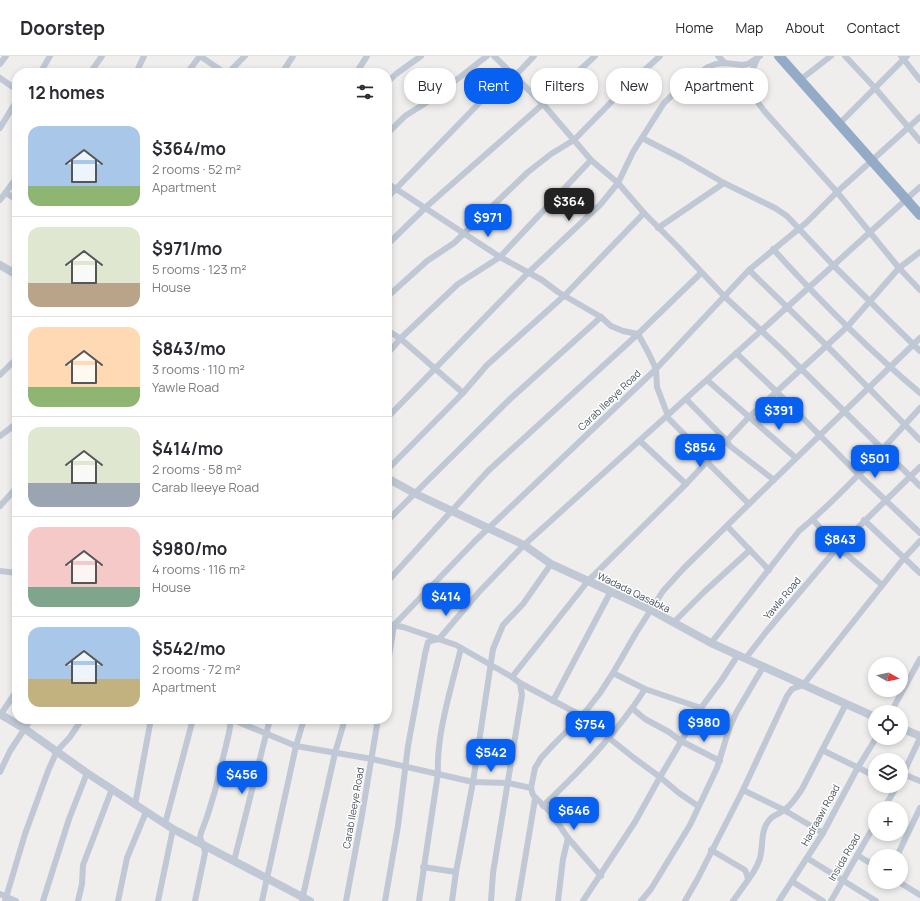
<!DOCTYPE html>
<meta charset="utf-8">
<style>
:root{--surface:#fff;--page:#f7f7f7;--text:#2b2b33;--muted:#7c7c81;--line:#e1e1e2;--accent:#0760ef}
body{margin:0;font-family:Manrope,sans-serif;background:var(--page);color:var(--text);height:100vh;display:flex;flex-direction:column;font-size:15px;white-space:nowrap}
*{box-sizing:border-box;margin:0}
p{font-size:13px;color:var(--muted)}
.icon{flex:none;width:22px;height:22px;fill:none;stroke:currentColor;stroke-width:2;stroke-linecap:round;stroke-linejoin:round}
.map{position:relative;flex:1;overflow:hidden}
.details{position:absolute;left:12px;top:12px;width:380px;height:656px;display:flex;flex-direction:column;background:var(--surface);border-radius:16px;box-shadow:0 2px 6px #0003}
.details>*{flex:none}
.hud{position:absolute;left:404px;top:12px;width:380px;height:36px;display:flex;gap:8px}
.needle{width:26px;rotate:98deg}
.buttons{position:absolute;left:868px;top:601px;display:grid;gap:8px}
.buttons a{display:grid;place-items:center;width:40px;height:40px;border-radius:50%;background:var(--surface);box-shadow:0 2px 6px #0003;font-size:20px}
.price{position:absolute;translate:-50% -34px;padding:0 9px;border-radius:8px;background:var(--accent);color:#fff;font-size:13px;line-height:26px;filter:drop-shadow(0 1px 2px #0008)}
.price::after{content:'';position:absolute;left:50%;top:24px;width:12px;height:9px;margin-left:-6px;background:inherit;clip-path:polygon(0 0,100% 0,50% 100%)}
.price.selected{background:#222;color:#fff}
ul{padding:0;list-style:none}
li{display:flex;align-items:center;gap:12px;height:100px;padding:0 16px}
li+li{border-top:1px solid var(--line)}
li span{display:grid;place-items:center;flex:none;width:112px;height:80px;border-radius:12px;color:#555}
li>.icon{margin-inline-start:auto}
span .icon{width:48px;height:48px;fill:#fffc;stroke-width:1}
li b{font-size:17px}
h2{display:flex;justify-content:space-between;align-items:center;height:48px;padding:0 16px;font-size:17px}
.pill{padding:0 14px;border-radius:16px;background:var(--surface);box-shadow:0 2px 6px #0003;font-size:14px;line-height:36px}
.pill.selected{background:var(--accent);color:#fff}
header{display:flex;align-items:center;gap:24px;box-sizing:border-box;height:56px;padding:0 20px;background:var(--surface);border-bottom:1px solid var(--line)}
header strong{font-size:19px}
nav{display:flex;gap:22px;margin-inline-start:auto;font-size:14px}
.map>svg:first-child{display:block}
.lines{fill:none;stroke-linecap:round;stroke-linejoin:round}
.minor{stroke:#bfc8d4;stroke-width:6}
.tertiary{stroke:#bfc8d4;stroke-width:8}
.trunk{stroke:#94abc8;stroke-width:10}
.labels{text-anchor:middle;stroke-width:3;stroke-linejoin:round;paint-order:stroke}
.street-label{font-size:10px;fill:#444f5c;stroke:#fff}
</style>
<header>
<strong>Doorstep</strong>
<nav><a>Home</a><a>Map</a><a>About</a><a>Contact</a></nav>
</header>
<div class="map">
<svg width="920" height="845" viewBox="0 0 920 845">
<rect width="100%" height="100%" fill="#f0eded"/>
<g class="lines">
<g class="minor">
<polyline points="200,0 225,17"/>
<polyline points="494,0 543,48 591,104 618,127 644,157 677,190 725,241 781,293 920,430"/>
<polyline points="718,0 725,7"/>
<polyline points="845,0 875,32 920,85"/>
<polyline points="901,0 920,24"/>
<polyline points="757,3 749,22 748,29 749,35 765,56 837,136 899,212 920,234"/>
<polyline points="0,8 6,0"/>
<polyline points="40,17 50,0"/>
<polyline points="90,17 102,0"/>
<polyline points="136,17 144,0"/>
<polyline points="187,17 200,0"/>
<polyline points="228,17 245,0"/>
<polyline points="282,17 293,0"/>
<polyline points="356,17 367,0"/>
<polyline points="0,22 17,34"/>
<polyline points="800,24 831,0"/>
<polyline points="387,27 396,18 421,0"/>
<polyline points="840,67 907,0"/>
<polyline points="0,72 17,44"/>
<polyline points="387,78 405,60 432,43 487,0"/>
<polyline points="642,82 681,102 724,127 775,152 787,160 833,209 920,295"/>
<polyline points="387,127 500,201 542,224 558,236 601,261 611,270 623,275 638,278 648,296 656,313 657,331 668,360"/>
<polyline points="6,137 17,144"/>
<polyline points="387,142 488,38 515,20 534,0"/>
<polyline points="0,144 17,121"/>
<polyline points="658,172 724,127"/>
<polyline points="387,189 426,151 543,48 595,0"/>
<path d="M773,193C819,244 868,293 920,337"/>
<polyline points="749,214 827,290 920,384"/>
<polyline points="387,241 427,205 454,187 528,116 551,98 574,84 626,31 660,0"/>
<polyline points="387,274 401,283 463,337"/>
<polyline points="736,297 777,336 858,418 920,477"/>
<polyline points="387,298 403,280 458,228 500,201 591,104"/>
<polyline points="0,319 17,302"/>
<polyline points="707,324 796,402"/>
<polyline points="686,343 727,385 730,390 774,424"/>
<polyline points="667,361 701,395 707,406 749,448"/>
<polyline points="387,362 528,217 600,149 618,127 633,96 664,47 685,27 708,11 716,8 725,7 742,9 748,8 760,0"/>
<polyline points="0,380 17,367"/>
<polyline points="640,385 686,428"/>
<polyline points="387,414 463,337 487,309 565,239 644,157"/>
<polyline points="0,450 17,431"/>
<polyline points="813,464 838,491 882,529"/>
<polyline points="864,464 920,517"/>
<polyline points="387,465 509,344 601,261"/>
<polyline points="727,470 769,514"/>
<polyline points="0,515 17,517"/>
<polyline points="387,526 488,415 638,278 701,217"/>
<polyline points="673,567 704,536 750,494"/>
<polyline points="387,568 403,571 456,589 512,621 520,627 582,660"/>
<path d="M711,587L799,475C842,439 882,394 920,352"/>
<polyline points="745,603 766,576 838,491 920,411"/>
<polyline points="387,613 394,569 475,485 656,313 749,214 807,166 837,136 920,61"/>
<polyline points="613,617 645,633 701,652"/>
<polyline points="512,621 588,525 686,428 749,361 848,270 899,212 920,196"/>
<polyline points="553,645 611,535"/>
<polyline points="633,653 645,663 669,676 681,685 720,705"/>
<polyline points="891,656 920,603"/>
<polyline points="1,658 17,634"/>
<polyline points="231,663 296,690 372,703 473,726 508,727 531,732"/>
<polyline points="609,682 634,702 660,721 679,737 698,750"/>
<polyline points="822,694 875,720"/>
<polyline points="0,716 10,695 31,663"/>
<polyline points="903,718 920,725"/>
<polyline points="901,722 920,682"/>
<polyline points="743,734 784,754 823,777"/>
<polyline points="135,749 151,663"/>
<path d="M543,750C580,715 617,677 645,633"/>
<polyline points="884,752 897,730"/>
<polyline points="165,768 193,663"/>
<polyline points="711,794 745,814 747,819 748,824 733,845"/>
<polyline points="857,799 875,810"/>
<polyline points="897,800 920,752"/>
<polyline points="807,802 876,845"/>
<polyline points="234,805 270,663"/>
<polyline points="423,811 456,816"/>
<polyline points="601,820 568,782 551,757 533,739 531,732 535,712 541,702 554,688 582,660 600,637 613,617 636,577 663,535 684,512 749,448 920,282"/>
<path d="M748,824C754,816 760,807 761,797C763,787 761,778 766,769C771,759 776,760 784,754C792,749 797,740 802,733L846,648"/>
<polyline points="793,826 823,845"/>
<polyline points="899,826 920,839"/>
<polyline points="0,838 16,845"/>
<polyline points="302,844 335,697 345,663"/>
<polyline points="5,845 25,778 48,715 57,695 70,681 82,663"/>
<polyline points="43,845 69,763 87,717"/>
<polyline points="78,845 82,828 83,809 112,733"/>
<polyline points="118,845 127,802 146,756"/>
<polyline points="158,845 173,773"/>
<polyline points="195,845 205,797 204,790 200,782 201,777 207,761 215,735 229,677 231,663"/>
<polyline points="262,845 296,690 304,663"/>
<polyline points="346,845 361,765 378,663"/>
<polyline points="385,845 398,770 408,690 425,598 428,586 434,584 439,583 479,536 524,489 920,131"/>
<path d="M419,845L438,717C436,679 452,629 461,592"/>
<polyline points="452,845 456,816 473,726 493,593 503,569 523,548 551,508"/>
<polyline points="491,845 493,817 522,639 520,627"/>
<polyline points="518,845 535,743"/>
<polyline points="558,845 563,803 568,782"/>
<polyline points="583,845 635,766 660,721 701,652 721,625 738,599"/>
<polyline points="641,845 651,833 690,769 717,712 729,673 736,657 763,611"/>
<polyline points="685,845 697,824 743,734 787,640 792,633 803,629 904,502 920,485"/>
<polyline points="779,845 823,777 857,713 876,682"/>
<polyline points="831,845 875,768"/>
</g>
<g class="tertiary">
<polyline points="0,209 17,219"/>
<polyline points="387,422 416,438 524,489 551,508 651,554 711,587 875,661"/>
<polyline points="0,658 25,673 87,717 173,773 310,845"/>
<polyline points="901,672 920,680"/>
</g>
<polyline class="trunk" points="779,0 920,159"/>
</g>
<g class="labels">
<g class="street-label">
<text transform="translate(609 344) rotate(-44)" y="4">Carab Ileeye Road</text>
<text transform="translate(634 536) rotate(26)" y="4">Wadada Qasabka</text>
<text transform="translate(782 542) rotate(-50)" y="4">Yawle Road</text>
<text transform="translate(353 752) rotate(-80)" y="4">Carab Ileeye Road</text>
<text transform="translate(820 759) rotate(-61)" y="4">Hadraawi Road</text>
<text transform="translate(844 801) rotate(-60)" y="4">Insida Road</text>
</g>
</g>
</svg>
<div class="buttons">
<a><svg class="needle" viewBox="-14 -14 28 28"><path d="M0-13l5 13h-10z" fill="#e53935"/><path d="M0 13l5-13h-10z" fill="#7c7c81"/></svg></a>
<a><svg class="icon" aria-label="locate" viewBox="0 0 24 24"><circle cx="12" cy="12" r="6"/><path d="M12 2v4M12 18v4M2 12h4M18 12h4"/></svg></a>
<a><svg class="icon" aria-label="layers" viewBox="0 0 24 24"><path d="M12 4l9 5-9 5-9-5zM3 14l9 5 9-5"/></svg></a>
<a>+</a>
<a>−</a>
</div>
<b class="price selected" style="left:569px;top:166px">$364</b>
<b class="price" style="left:488px;top:182px">$971</b>
<b class="price" style="left:779px;top:375px">$391</b>
<b class="price" style="left:700px;top:412px">$854</b>
<b class="price" style="left:875px;top:423px">$501</b>
<b class="price" style="left:840px;top:504px">$843</b>
<b class="price" style="left:446px;top:561px">$414</b>
<b class="price" style="left:704px;top:687px">$980</b>
<b class="price" style="left:590px;top:689px">$754</b>
<b class="price" style="left:491px;top:717px">$542</b>
<b class="price" style="left:242px;top:739px">$456</b>
<b class="price" style="left:574px;top:775px">$646</b>
<div class="hud">
<a class="pill">Buy</a>
<a class="pill selected">Rent</a>
<a class="pill">Filters</a>
<a class="pill">New</a>
<a class="pill">Apartment</a>
</div>
<section class="details">
<h2>12 homes<svg class="icon" aria-label="filters" viewBox="0 0 24 24"><path d="M4 7h16M4 17h16"/><circle cx="9" cy="7" r="2"/><circle cx="15" cy="17" r="2"/></svg></h2>
<ul>
<li><span style="background:linear-gradient(#a9c7e8 75%,#8fb573 0)"><svg class="icon" aria-label="home" viewBox="0 0 24 24"><path d="M3 11l9-7 9 7M6 9v11h12V9"/></svg></span><div><b>$364/mo</b><p>2 rooms · 52 m²</p><p>Apartment</p></div></li>
<li><span style="background:linear-gradient(#dfe7d0 70%,#b9a48a 0)"><svg class="icon" aria-label="home" viewBox="0 0 24 24"><path d="M3 11l9-7 9 7M6 9v11h12V9"/></svg></span><div><b>$971/mo</b><p>5 rooms · 123 m²</p><p>House</p></div></li>
<li><span style="background:linear-gradient(#ffd9b3 75%,#8fb573 0)"><svg class="icon" aria-label="home" viewBox="0 0 24 24"><path d="M3 11l9-7 9 7M6 9v11h12V9"/></svg></span><div><b>$843/mo</b><p>3 rooms · 110 m²</p><p>Yawle Road</p></div></li>
<li><span style="background:linear-gradient(#dfe7d0 70%,#9aa5b1 0)"><svg class="icon" aria-label="home" viewBox="0 0 24 24"><path d="M3 11l9-7 9 7M6 9v11h12V9"/></svg></span><div><b>$414/mo</b><p>2 rooms · 58 m²</p><p>Carab Ileeye Road</p></div></li>
<li><span style="background:linear-gradient(#f6c9c9 75%,#7fa58c 0)"><svg class="icon" aria-label="home" viewBox="0 0 24 24"><path d="M3 11l9-7 9 7M6 9v11h12V9"/></svg></span><div><b>$980/mo</b><p>4 rooms · 116 m²</p><p>House</p></div></li>
<li><span style="background:linear-gradient(#a9c7e8 65%,#c2b280 0)"><svg class="icon" aria-label="home" viewBox="0 0 24 24"><path d="M3 11l9-7 9 7M6 9v11h12V9"/></svg></span><div><b>$542/mo</b><p>2 rooms · 72 m²</p><p>Apartment</p></div></li>
</ul>
</section>
</div>
